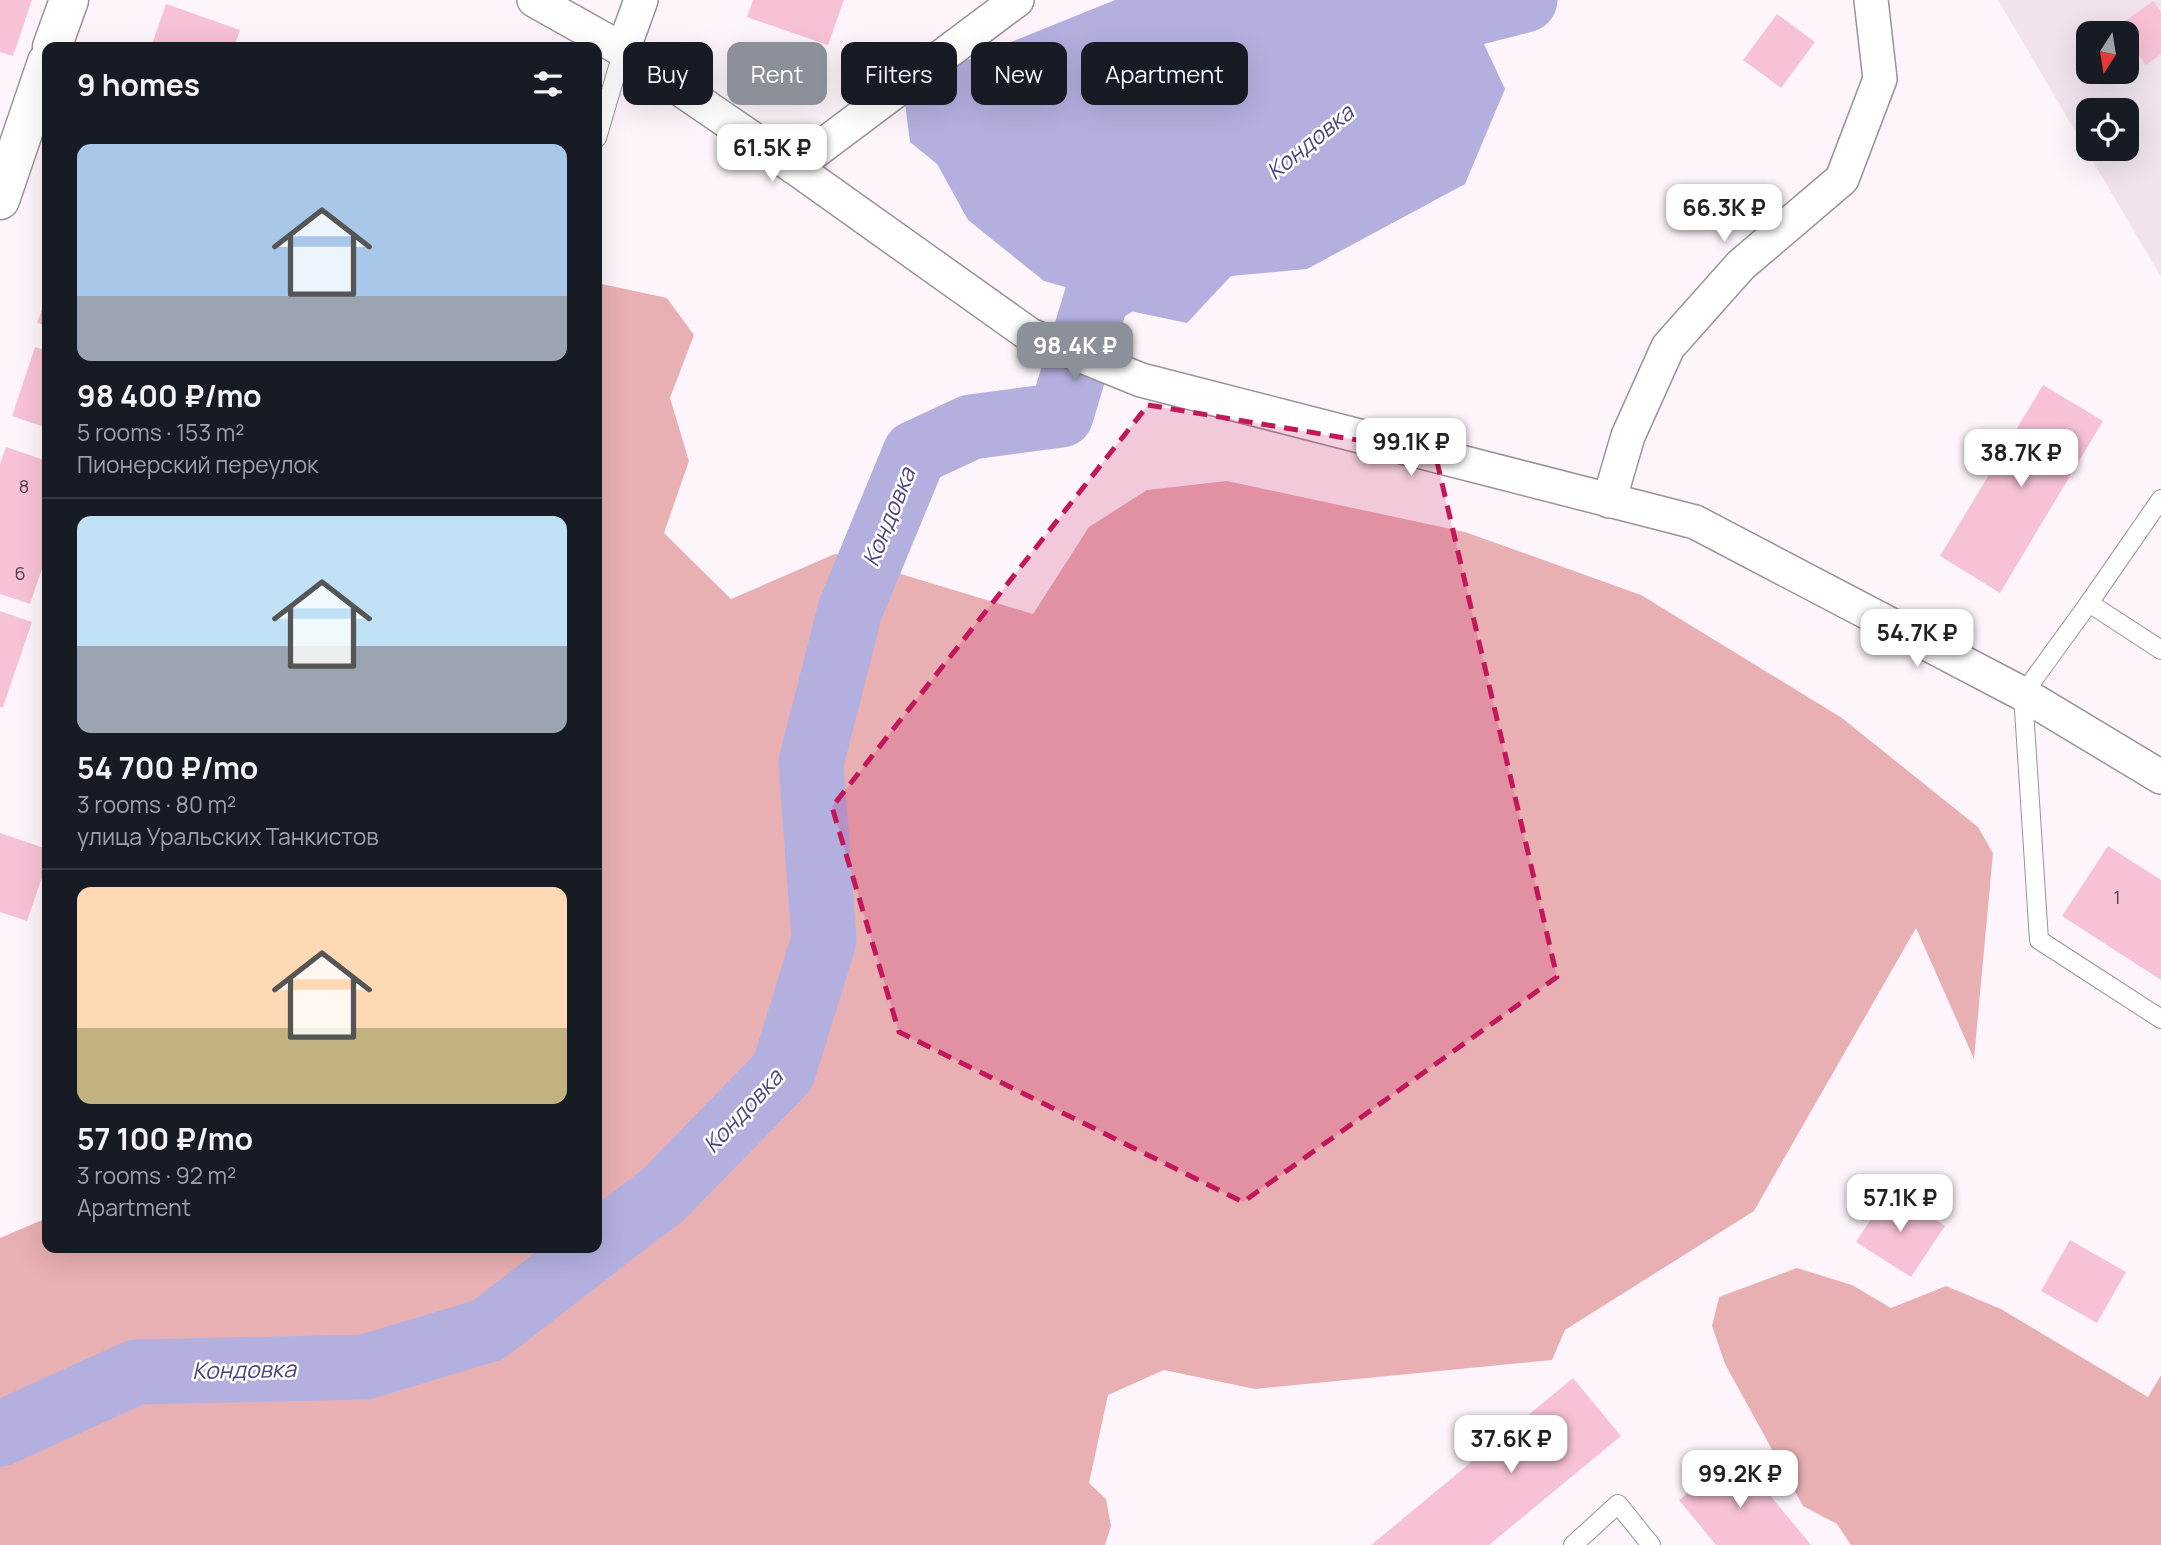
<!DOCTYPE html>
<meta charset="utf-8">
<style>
:root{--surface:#171b24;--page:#242831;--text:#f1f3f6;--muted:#9ea1a6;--line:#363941;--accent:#8c9099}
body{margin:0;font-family:Manrope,sans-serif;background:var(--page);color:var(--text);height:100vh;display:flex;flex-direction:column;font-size:26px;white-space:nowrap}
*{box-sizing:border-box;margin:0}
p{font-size:23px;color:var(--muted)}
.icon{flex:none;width:38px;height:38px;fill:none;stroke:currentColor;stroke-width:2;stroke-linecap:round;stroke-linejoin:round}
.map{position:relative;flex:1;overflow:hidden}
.drawer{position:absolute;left:42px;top:42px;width:560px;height:1211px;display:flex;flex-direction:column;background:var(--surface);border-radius:14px;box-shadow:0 7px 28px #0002}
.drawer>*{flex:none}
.banner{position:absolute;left:623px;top:42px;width:665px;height:63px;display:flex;gap:14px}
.needle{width:46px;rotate:192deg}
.controls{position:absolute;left:2076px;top:21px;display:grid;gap:14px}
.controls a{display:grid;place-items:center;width:63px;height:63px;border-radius:14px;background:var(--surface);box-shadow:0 7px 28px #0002;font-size:35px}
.price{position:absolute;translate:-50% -60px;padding:0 16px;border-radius:14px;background:#fff;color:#222;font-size:23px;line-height:46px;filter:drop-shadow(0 2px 4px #0008)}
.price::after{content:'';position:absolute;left:50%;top:42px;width:21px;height:16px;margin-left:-10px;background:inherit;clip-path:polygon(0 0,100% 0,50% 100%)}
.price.selected{background:var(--accent);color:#fff}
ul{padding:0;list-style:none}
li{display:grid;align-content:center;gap:14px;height:371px;padding:0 35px}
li+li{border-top:2px solid var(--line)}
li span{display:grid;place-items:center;height:217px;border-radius:14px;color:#555}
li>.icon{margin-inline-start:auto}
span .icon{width:126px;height:126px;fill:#fffc;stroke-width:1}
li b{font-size:30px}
h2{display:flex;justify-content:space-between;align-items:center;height:84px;padding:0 35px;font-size:30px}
.chip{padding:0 24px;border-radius:14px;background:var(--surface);box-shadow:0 7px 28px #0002;font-size:24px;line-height:63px}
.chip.selected{background:var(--accent);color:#fff}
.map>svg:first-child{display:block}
.built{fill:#f0e3ee;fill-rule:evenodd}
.forest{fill:#e9b0b3}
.water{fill:#b3b0e0}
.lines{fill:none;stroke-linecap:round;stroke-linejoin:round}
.river{stroke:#b3b0e0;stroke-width:65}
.building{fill:#f7c1d6}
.lane-casing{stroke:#9a9399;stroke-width:20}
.street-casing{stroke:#9a9399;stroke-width:36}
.secondary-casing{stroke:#9a9399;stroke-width:41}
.lane{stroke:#fff;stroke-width:18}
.street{stroke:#fff;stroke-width:33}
.secondary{stroke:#fff;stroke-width:38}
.marked{fill:#c2185b;fill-opacity:0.2;stroke:#c2185b;stroke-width:5;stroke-dasharray:14 9;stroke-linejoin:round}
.labels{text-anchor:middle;stroke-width:5;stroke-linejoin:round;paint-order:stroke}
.number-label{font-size:18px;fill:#4e3e45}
.water-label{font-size:23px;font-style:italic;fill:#4d4682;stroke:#fff}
</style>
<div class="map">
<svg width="2161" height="1545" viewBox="0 0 2161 1545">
<rect width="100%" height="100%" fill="#fdf5fb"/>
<path class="built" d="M1998,0H2161V277ZM2088,33H2126V72H2088ZM2088,110H2126V149H2088Z"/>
<g class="forest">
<polygon points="597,283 667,298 694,335 670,398 689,461 664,533 731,599 835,554 1033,614 1089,527 1147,490 1227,481 1465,532 1641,595 1842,718 1978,827 1993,853 1974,1059 1916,928 1754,1211 1565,1330 1552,1360 1255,1389 1164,1370 1108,1395 1089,1483 1106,1499 1111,1526 1105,1545 0,1545 0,1238 47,1218 47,1248 597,1248"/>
<polygon points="1797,1268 1852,1285 1891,1308 1946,1286 2001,1309 2148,1397 2161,1375 2161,1545 1851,1545 1837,1524 1803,1506 1725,1364 1712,1326 1719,1297"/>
</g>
<polygon class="water" points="1115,0 1444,0 1470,14 1505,89 1465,184 1307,269 1231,276 1187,323 1116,308 1097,296 1044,281 968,220 937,164 910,142 905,103 917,80"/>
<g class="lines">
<g class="river">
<polyline points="1400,70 1470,14 1525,0"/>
<polyline points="597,1245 663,1195 783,1072 824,940 811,763 850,610 915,453 971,427 1061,415 1097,296 1172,246"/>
<polyline points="0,1434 136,1372 365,1367 488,1330 594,1248"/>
</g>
</g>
<g class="building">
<polygon points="0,0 32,0 13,56 0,52"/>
<polygon points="753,0 844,0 828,45 747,17"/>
<polygon points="2153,1 2161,12 2161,54 2146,65 2126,38 2126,33 2123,33 2118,26"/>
<polygon points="166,4 240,30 234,47 151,47"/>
<polygon points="1777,14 1815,42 1781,88 1743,60"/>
<polygon points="47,295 47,326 37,323"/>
<polygon points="35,347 47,351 47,428 12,416"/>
<polygon points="2043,385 2103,421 2000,593 1940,556"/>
<polygon points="6,447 47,461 47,554 30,604 0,594 0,464"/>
<polygon points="0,611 32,622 3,707 0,707"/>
<polygon points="0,833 47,849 47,863 27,921 0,912"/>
<polygon points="2108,846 2161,880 2161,980 2062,916"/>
<polygon points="1890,1190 1945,1226 1911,1277 1856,1242"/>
<polygon points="2070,1240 2126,1272 2097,1323 2041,1291"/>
<polygon points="1573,1378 1621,1436 1489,1545 1371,1545"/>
<polygon points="1736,1454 1811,1545 1716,1545 1679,1500"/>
</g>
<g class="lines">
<defs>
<g id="lane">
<polyline points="597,138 623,50"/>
<polyline points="2161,499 2089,603 2161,650"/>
<polyline points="2089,603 2023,694 2039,940 2161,1019"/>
<polyline points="1573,1545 1618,1504 1651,1545"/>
</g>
<g id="street">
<polyline points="534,0 623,50 794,167 1030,335 1141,380 1695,522 2023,694 2161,777"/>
<polyline points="623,50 641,0"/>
<polyline points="794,167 1017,0"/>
<polyline points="1609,501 1628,436 1668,347 1741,265 1842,179 1880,79 1871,0"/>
</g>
<g id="secondary">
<polyline points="52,47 69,0"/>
<polyline points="0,200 47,62"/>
</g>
</defs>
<use href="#lane" class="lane-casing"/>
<use href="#street" class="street-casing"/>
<use href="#secondary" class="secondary-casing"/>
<use href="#lane" class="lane"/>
<use href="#street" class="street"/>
<use href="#secondary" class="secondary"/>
</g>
<path class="marked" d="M1148,405L1435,453L1557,977L1243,1202L899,1032L832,807Z"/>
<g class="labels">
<g class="number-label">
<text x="24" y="493">8</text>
<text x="20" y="580">6</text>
<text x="2117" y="904">1</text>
</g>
<g class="water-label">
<text transform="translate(1310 142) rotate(-39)" y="8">Кондовка</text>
<text transform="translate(889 517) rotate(-68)" y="8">Кондовка</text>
<text transform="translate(743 1111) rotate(-47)" y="8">Кондовка</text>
<text transform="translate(244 1370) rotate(-1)" y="8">Кондовка</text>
</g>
</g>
</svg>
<div class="controls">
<a><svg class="needle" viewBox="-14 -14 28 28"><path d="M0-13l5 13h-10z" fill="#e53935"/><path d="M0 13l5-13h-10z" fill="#9ea1a6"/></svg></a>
<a><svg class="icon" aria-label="locate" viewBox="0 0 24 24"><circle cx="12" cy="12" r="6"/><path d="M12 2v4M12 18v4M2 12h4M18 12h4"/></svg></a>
</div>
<b class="price" style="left:772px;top:184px">61.5K ₽</b>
<b class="price" style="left:1724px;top:244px">66.3K ₽</b>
<b class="price selected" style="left:1075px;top:382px">98.4K ₽</b>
<b class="price" style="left:1411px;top:478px">99.1K ₽</b>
<b class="price" style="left:2021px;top:489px">38.7K ₽</b>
<b class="price" style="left:1917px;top:669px">54.7K ₽</b>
<b class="price" style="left:1900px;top:1234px">57.1K ₽</b>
<b class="price" style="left:1511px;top:1475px">37.6K ₽</b>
<b class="price" style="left:1740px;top:1510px">99.2K ₽</b>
<div class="banner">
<a class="chip">Buy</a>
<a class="chip selected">Rent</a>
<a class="chip">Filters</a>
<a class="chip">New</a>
<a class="chip">Apartment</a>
</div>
<section class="drawer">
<h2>9 homes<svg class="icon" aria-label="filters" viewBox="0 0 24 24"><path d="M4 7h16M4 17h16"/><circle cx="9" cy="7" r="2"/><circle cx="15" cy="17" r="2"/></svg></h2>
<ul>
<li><span style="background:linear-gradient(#a9c7e8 70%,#9aa5b1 0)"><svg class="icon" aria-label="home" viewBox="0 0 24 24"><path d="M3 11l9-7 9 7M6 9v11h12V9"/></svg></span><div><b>98 400 ₽/mo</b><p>5 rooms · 153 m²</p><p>Пионерский переулок</p></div></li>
<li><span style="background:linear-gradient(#bfe0f5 60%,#9aa5b1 0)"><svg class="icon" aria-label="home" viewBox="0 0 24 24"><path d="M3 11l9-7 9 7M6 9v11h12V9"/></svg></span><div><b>54 700 ₽/mo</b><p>3 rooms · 80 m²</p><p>улица Уральских Танкистов</p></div></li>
<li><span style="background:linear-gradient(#ffd9b3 65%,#c2b280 0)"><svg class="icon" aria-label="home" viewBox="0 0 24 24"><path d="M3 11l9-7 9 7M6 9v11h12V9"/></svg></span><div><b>57 100 ₽/mo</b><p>3 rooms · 92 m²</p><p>Apartment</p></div></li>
</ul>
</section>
</div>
